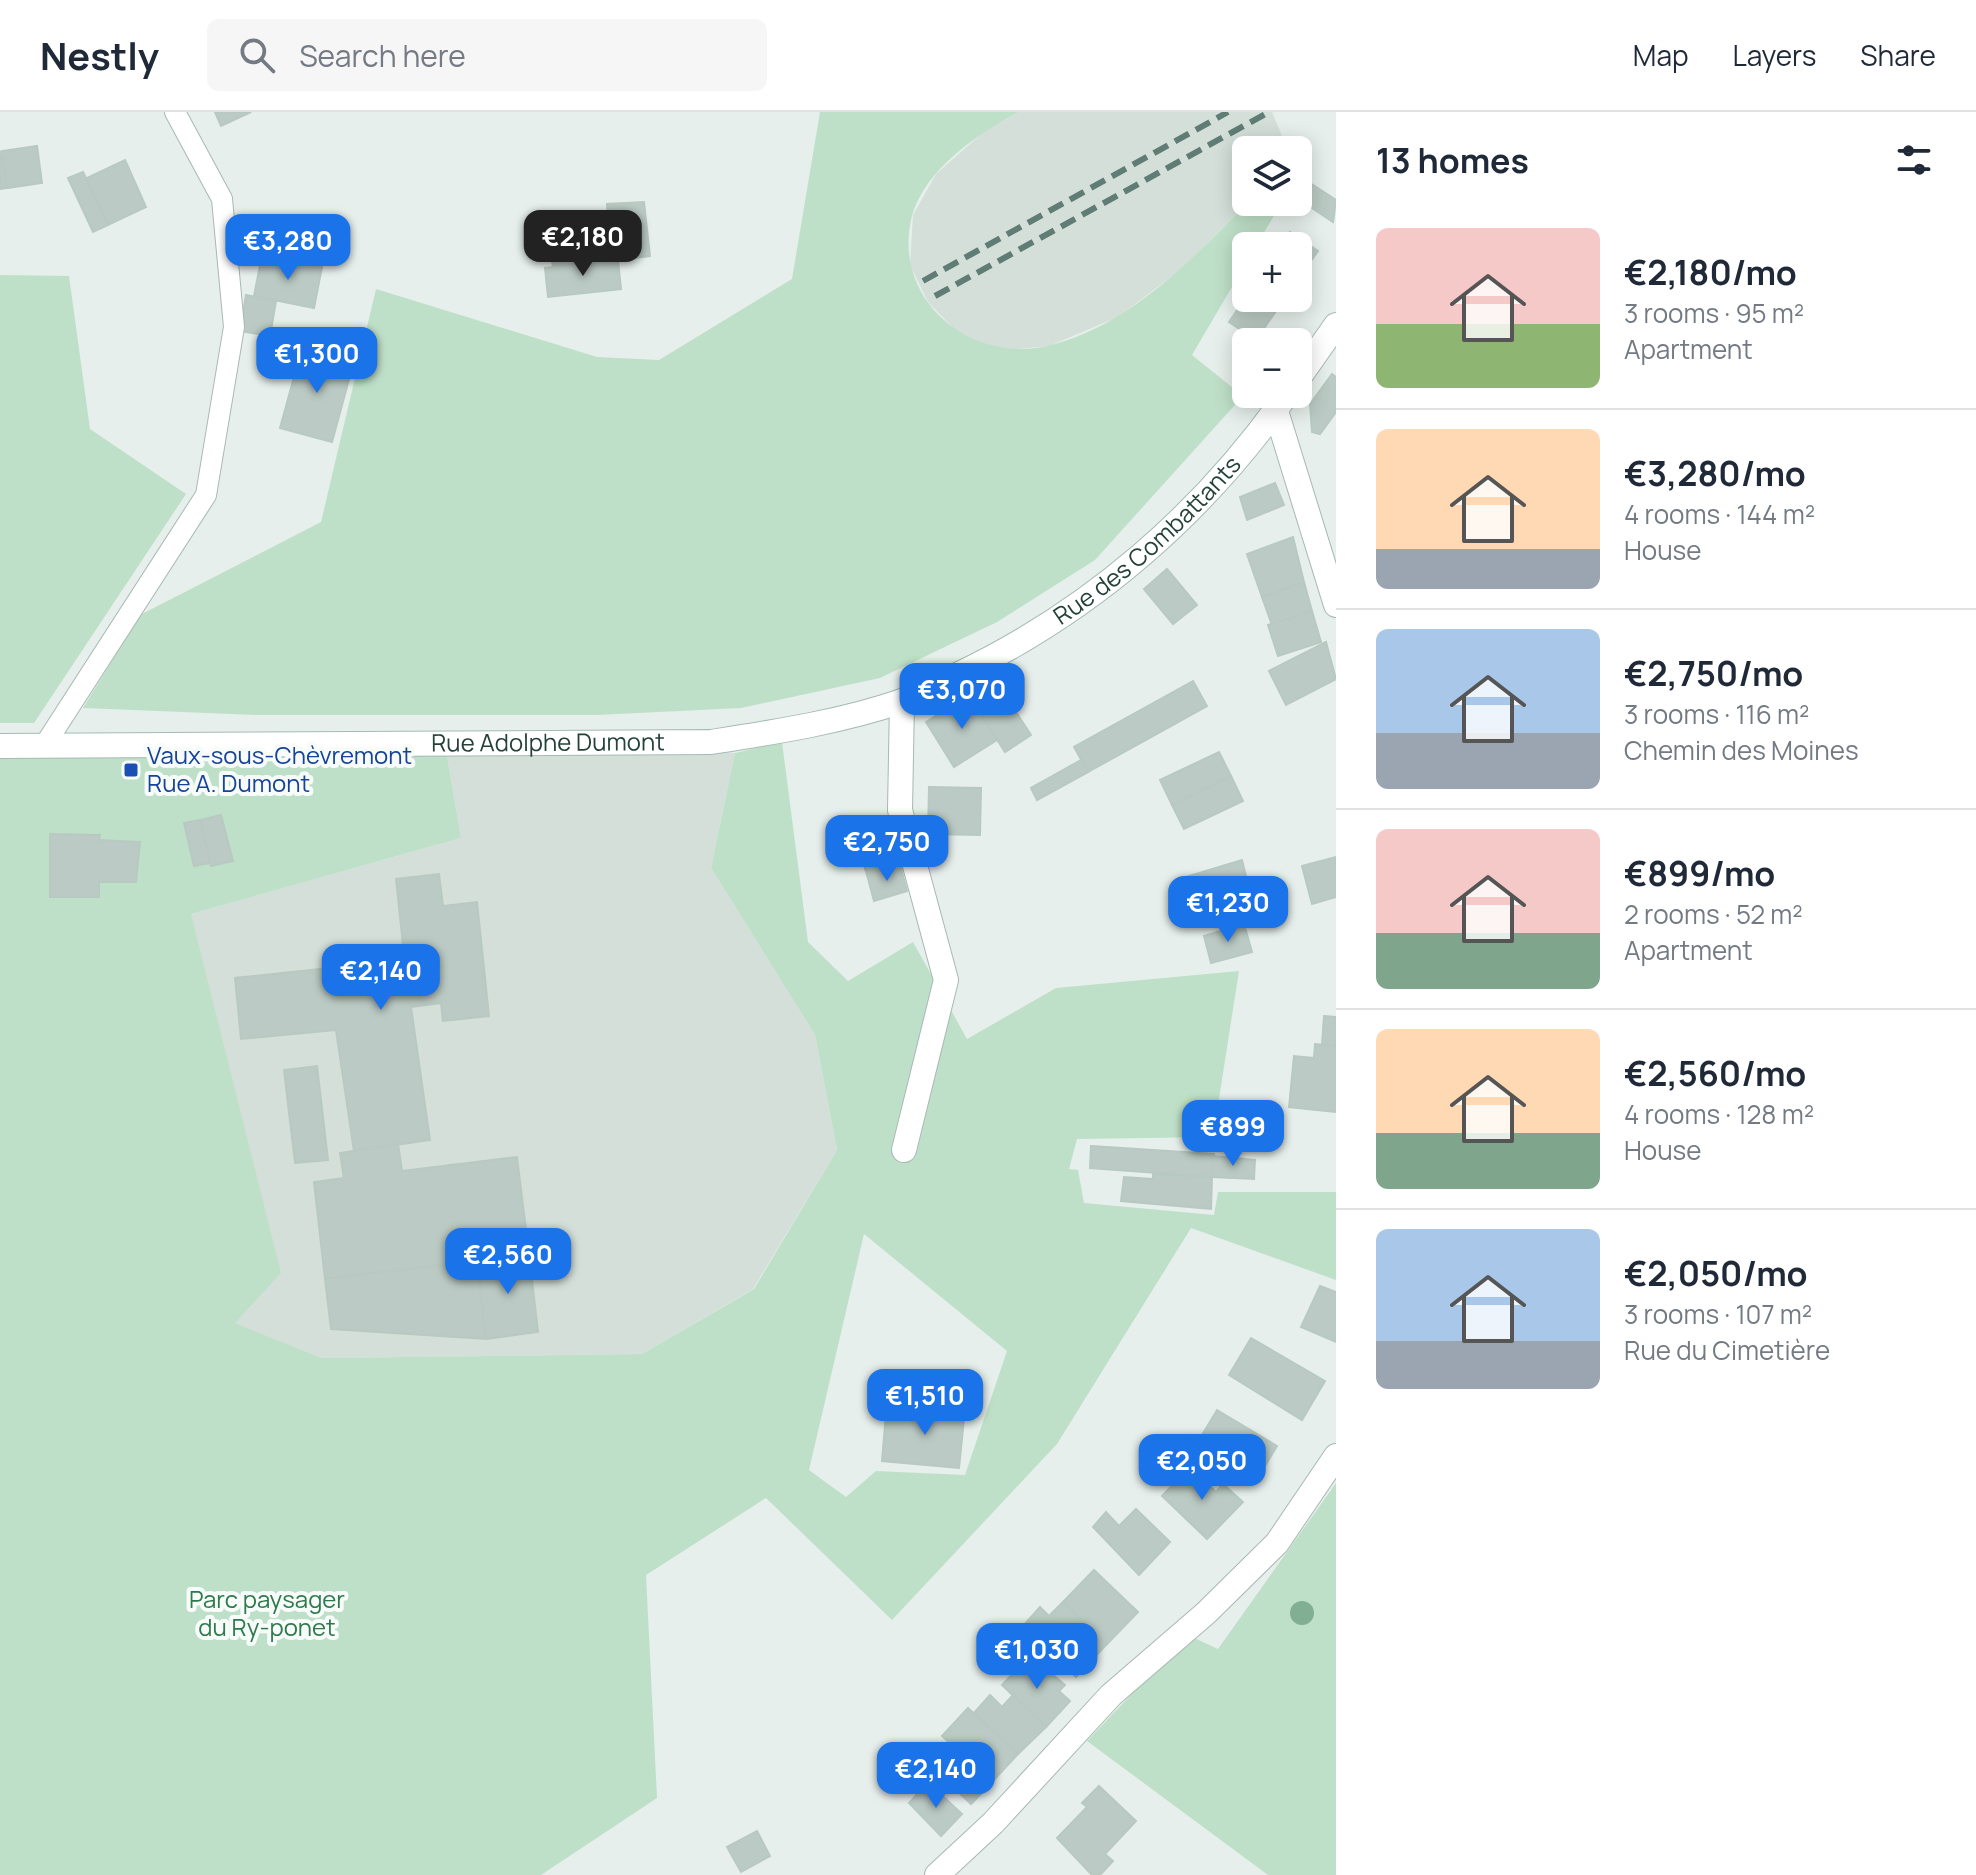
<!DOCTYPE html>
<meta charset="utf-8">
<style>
:root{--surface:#fff;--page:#f6f6f7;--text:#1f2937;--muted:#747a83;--line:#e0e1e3;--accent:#1a73e8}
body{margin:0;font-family:Manrope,sans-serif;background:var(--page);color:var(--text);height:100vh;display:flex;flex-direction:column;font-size:30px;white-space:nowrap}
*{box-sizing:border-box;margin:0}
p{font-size:26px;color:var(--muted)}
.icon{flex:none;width:44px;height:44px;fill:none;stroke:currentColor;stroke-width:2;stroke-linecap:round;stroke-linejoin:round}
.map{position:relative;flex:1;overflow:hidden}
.details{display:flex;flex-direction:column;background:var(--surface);width:640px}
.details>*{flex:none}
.tools{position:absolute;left:1232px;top:24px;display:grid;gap:16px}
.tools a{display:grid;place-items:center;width:80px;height:80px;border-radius:12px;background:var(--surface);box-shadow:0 4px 20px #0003;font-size:40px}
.price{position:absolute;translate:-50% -68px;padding:0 18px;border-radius:16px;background:var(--accent);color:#fff;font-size:26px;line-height:52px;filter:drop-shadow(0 2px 4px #0008)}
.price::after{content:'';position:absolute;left:50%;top:48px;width:24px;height:18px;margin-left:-12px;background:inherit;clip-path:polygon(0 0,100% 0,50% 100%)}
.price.on{background:#222;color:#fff}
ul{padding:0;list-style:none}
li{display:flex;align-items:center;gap:24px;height:200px;padding:0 40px}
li+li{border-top:2px solid var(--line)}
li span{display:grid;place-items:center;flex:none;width:224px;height:160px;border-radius:12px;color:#555}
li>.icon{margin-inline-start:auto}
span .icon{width:96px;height:96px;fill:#fffc;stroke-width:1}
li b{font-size:34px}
h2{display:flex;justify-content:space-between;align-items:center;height:96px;padding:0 40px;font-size:34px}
header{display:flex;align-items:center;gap:48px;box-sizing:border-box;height:112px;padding:0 40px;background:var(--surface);border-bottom:2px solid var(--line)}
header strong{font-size:38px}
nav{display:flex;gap:44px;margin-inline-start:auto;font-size:28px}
.search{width:560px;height:72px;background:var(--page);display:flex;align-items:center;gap:20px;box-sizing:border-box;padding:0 28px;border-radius:12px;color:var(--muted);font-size:30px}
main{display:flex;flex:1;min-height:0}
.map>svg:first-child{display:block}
.built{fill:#d4dfda}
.green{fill:#bfe0c8;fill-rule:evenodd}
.building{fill:#bbcac4;stroke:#b8c9c2;stroke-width:2}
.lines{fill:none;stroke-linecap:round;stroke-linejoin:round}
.service-casing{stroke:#a8b8b2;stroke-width:22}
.minor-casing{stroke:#a8b8b2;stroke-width:26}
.secondary-casing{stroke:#a4bbb3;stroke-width:26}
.service{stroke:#fff;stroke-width:20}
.minor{stroke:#fff;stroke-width:24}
.secondary{stroke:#fff;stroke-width:24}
.rail{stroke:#5f7d75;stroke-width:6;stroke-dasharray:16 8;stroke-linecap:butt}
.tree{fill:#80af93}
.transit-dot{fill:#1a4fb4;stroke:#f7fbf9;stroke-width:3}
.labels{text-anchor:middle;stroke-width:8;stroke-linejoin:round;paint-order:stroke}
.street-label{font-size:24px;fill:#24423a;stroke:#f7fbf9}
.transit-label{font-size:24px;fill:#164399;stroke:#f7fbf9;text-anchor:start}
.park-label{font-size:24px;fill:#2d7a4b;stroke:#f7fbf9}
</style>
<header>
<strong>Nestly</strong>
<div class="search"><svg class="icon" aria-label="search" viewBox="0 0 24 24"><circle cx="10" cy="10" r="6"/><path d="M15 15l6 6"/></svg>Search here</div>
<nav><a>Map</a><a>Layers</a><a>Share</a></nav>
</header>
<main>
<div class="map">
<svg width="1336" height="1763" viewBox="0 0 1336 1763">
<rect width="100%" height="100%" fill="#e6efeb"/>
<g class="built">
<polygon points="1019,0 1272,0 1288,38 1246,38 1248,90 1184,155 1118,205 1049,234 1009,238 978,232 954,217 928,190 910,153 913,103 936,62 986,18"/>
<polygon points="446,638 735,641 711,756 815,923 837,1038 753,1177 642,1242 322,1246 234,1211 191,802 461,726"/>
</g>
<g class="green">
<path d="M820,0H1019C979,21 925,57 912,104C891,186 969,252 1047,234C1127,216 1194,146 1248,90H1282L1256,134H1246V151L1192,243L1243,284L1095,448L997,510L880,566L741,596L597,603H257L83,596L140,503L321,410L376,177L597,245L659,248L792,167Z"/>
<polygon points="0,163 69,164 90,317 186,382 34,611 0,611"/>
<path d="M782,630L808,830L848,869L913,830L967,927L1056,876L1239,859L1213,1025L1077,1027L1069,1057L1078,1058L1084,1091L1214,1103L1218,1080H1336V1168L1191,1116L1057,1332L892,1508L766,1386L646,1463L657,1686L541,1763H0V644L446,638L461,726L191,802L281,1161L235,1211L322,1246L642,1242L754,1177L837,1038L815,923L711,756L735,641ZM864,1122L1007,1239L965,1363L876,1359L846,1385L809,1358Z"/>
<polygon points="1336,1371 1336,1763 1268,1763 1087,1629 1188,1523 1218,1537"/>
</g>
<g class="building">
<polygon points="215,0 251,0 221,14"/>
<polygon points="37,34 42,71 7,76 2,39"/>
<polygon points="0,39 7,76 0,77"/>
<polygon points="125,48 146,95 108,113 87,66"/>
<polygon points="83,60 108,113 93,120 68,66"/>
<polygon points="1310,71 1336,88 1333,110 1300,88"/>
<polygon points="644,90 650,144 582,152 576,110 608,106 607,92"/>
<polygon points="577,115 582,152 553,156 548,119"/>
<polygon points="1290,120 1318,139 1298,167 1298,134 1281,134"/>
<polygon points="262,143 322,155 314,196 254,184"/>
<polygon points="618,148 621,177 548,185 545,156"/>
<polygon points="246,183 276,189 270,224 240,219"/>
<polygon points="1246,185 1285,186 1256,228 1229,210"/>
<polygon points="302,236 354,249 332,330 280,316"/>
<polygon points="1332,262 1336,265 1336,300 1320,322 1312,320 1310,292"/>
<polygon points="1275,371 1284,393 1247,408 1240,385"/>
<polygon points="1293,425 1304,470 1262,485 1247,442"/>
<polygon points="1167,457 1197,493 1173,512 1144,477"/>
<polygon points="1304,470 1312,499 1272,513 1262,485"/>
<polygon points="1312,499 1321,530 1278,544 1268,513"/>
<polygon points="1326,530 1336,567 1286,593 1269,559"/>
<polygon points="1193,569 1207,594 1088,660 1074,635"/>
<polygon points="997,571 1031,623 1005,640 969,583"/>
<polygon points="969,583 997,628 954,655 926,610"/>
<polygon points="1219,640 1231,664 1172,693 1160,668"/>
<polygon points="1081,648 1088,660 1037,688 1031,676"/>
<polygon points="1231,664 1243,689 1184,717 1172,693"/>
<polygon points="929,675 981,676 980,723 928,722"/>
<polygon points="221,703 233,749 211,754 200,708"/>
<polygon points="200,708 210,751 194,754 184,711"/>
<polygon points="888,711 892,727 859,737 855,720"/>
<polygon points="50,722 100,723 99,728 140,730 136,770 99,770 99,785 50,785"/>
<polygon points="892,727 900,753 867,763 859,737"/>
<polygon points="1336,745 1336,785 1312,792 1302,754"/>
<polygon points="1242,748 1246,764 1191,781 1186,765"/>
<polygon points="900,753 907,779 874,789 867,763"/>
<polygon points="439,762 443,794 477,790 489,904 443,909 441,891 411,895 430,1028 354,1039 336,918 241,927 235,866 366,852 367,869 416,863 414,851 405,852 396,767"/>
<polygon points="1244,812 1252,840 1211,851 1204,824"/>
<polygon points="1324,904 1336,905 1336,934 1322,933"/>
<polygon points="1315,932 1336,934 1336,1000 1289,995 1294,944 1314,946"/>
<polygon points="317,954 328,1048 295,1051 284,958"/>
<polygon points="398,1032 402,1059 517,1045 529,1142 325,1167 314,1070 344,1066 340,1041"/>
<polygon points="1091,1034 1214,1042 1212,1065 1090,1056"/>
<polygon points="1213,1044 1255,1048 1254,1067 1212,1065"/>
<polygon points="1153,1062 1212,1065 1211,1097 1121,1089 1124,1065 1153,1067"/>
<polygon points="529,1142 538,1220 486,1227 477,1149"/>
<polygon points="477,1149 486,1227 331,1217 325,1167"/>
<polygon points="1320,1174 1336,1180 1336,1230 1301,1215"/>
<polygon points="1251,1226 1325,1269 1302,1308 1229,1263"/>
<polygon points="921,1293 965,1297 959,1356 882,1349 886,1301 920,1305"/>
<polygon points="1217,1298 1277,1334 1257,1367 1230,1350 1224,1359 1184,1335 1192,1323 1199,1328"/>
<polygon points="1190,1355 1216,1380 1223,1372 1243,1390 1207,1427 1162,1384"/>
<polygon points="1136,1397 1170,1430 1139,1463 1093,1415 1106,1400 1119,1414"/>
<polygon points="1094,1458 1138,1500 1107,1532 1063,1490"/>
<polygon points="1063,1490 1107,1532 1076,1565 1023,1514 1040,1495 1049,1504"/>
<polygon points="1030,1543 1065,1573 1059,1579 1070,1589 1046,1615 1002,1573"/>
<polygon points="990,1583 1002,1595 1013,1583 1046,1615 1018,1642 974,1601"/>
<polygon points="968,1596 1018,1642 992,1670 942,1624"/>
<polygon points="965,1645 992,1670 971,1692 951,1673 945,1680 933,1668 948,1652 953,1657"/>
<polygon points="1099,1674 1136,1709 1105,1742 1113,1749 1100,1763 1092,1763 1057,1726 1087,1695 1082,1691"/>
<polygon points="934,1676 962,1702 941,1724 909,1691 921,1678 926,1684"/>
<polygon points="757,1719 770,1744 741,1760 727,1735"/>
</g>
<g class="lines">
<defs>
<polyline id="service" points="44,634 206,383 234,215 222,87 175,0"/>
<g id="minor">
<polyline points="1276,299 1336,493"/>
<polyline points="902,589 900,698 946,868 904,1038"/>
<polyline points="937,1763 993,1711 1111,1583 1206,1501 1277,1431 1336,1344"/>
</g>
<g id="secondary">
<polyline points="1298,267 1336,213"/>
<path id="s1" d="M0,634L711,630C775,620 841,610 902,589C921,582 939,571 957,563C1090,500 1203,402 1287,282"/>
</g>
</defs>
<use href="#service" class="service-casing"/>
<use href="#minor" class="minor-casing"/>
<use href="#secondary" class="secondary-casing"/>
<use href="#service" class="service"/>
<use href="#minor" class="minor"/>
<use href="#secondary" class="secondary"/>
<g class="rail">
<polyline points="923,169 1228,0"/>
<polyline points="935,184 1269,0"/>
</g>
</g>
<circle class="tree" cx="1302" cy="1501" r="12"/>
<rect class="transit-dot" x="123" y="650" width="16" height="16" rx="4"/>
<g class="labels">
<g class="street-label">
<text dy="8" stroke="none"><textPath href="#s1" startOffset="1202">Rue des Combattants</textPath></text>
<text dy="8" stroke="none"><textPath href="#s1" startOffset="548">Rue Adolphe Dumont</textPath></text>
</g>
<g class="transit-label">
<text x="147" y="652">Vaux-sous-Chèvremont<tspan x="147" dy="28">Rue A. Dumont</tspan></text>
</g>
<g class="park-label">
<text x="267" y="1496">Parc paysager<tspan x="267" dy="28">du Ry-ponet</tspan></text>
</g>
</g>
</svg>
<div class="tools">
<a><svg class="icon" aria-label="layers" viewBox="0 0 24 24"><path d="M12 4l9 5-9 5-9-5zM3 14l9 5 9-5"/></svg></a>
<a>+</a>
<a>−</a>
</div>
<b class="price on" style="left:583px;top:166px">€2,180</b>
<b class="price" style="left:288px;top:170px">€3,280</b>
<b class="price" style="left:317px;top:283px">€1,300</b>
<b class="price" style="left:962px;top:619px">€3,070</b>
<b class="price" style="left:887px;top:771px">€2,750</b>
<b class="price" style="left:1228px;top:832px">€1,230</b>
<b class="price" style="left:381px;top:900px">€2,140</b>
<b class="price" style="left:1233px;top:1056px">€899</b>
<b class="price" style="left:508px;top:1184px">€2,560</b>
<b class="price" style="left:925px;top:1325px">€1,510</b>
<b class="price" style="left:1202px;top:1390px">€2,050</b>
<b class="price" style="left:1037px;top:1579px">€1,030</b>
<b class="price" style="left:936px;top:1698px">€2,140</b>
</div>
<section class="details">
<h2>13 homes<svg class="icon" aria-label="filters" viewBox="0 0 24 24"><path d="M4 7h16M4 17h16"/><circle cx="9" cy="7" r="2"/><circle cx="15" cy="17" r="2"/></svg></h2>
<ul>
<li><span style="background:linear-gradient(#f6c9c9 60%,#8fb573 0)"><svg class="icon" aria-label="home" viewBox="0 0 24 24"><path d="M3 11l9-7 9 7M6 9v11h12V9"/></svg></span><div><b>€2,180/mo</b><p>3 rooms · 95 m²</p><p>Apartment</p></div></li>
<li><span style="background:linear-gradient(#ffd9b3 75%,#9aa5b1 0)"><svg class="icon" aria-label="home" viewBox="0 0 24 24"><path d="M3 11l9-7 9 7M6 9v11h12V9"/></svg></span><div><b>€3,280/mo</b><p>4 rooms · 144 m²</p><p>House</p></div></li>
<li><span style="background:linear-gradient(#a9c7e8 65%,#9aa5b1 0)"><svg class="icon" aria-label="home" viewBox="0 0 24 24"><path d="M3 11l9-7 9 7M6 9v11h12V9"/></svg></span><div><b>€2,750/mo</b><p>3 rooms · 116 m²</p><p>Chemin des Moines</p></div></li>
<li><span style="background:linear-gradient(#f6c9c9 65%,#7fa58c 0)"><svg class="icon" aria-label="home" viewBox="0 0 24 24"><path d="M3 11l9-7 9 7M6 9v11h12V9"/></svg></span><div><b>€899/mo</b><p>2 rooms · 52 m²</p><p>Apartment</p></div></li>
<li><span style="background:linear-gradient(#ffd9b3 65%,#7fa58c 0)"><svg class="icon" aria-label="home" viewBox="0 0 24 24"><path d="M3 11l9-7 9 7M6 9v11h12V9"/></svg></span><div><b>€2,560/mo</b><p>4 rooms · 128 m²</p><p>House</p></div></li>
<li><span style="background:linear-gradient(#a9c7e8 70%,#9aa5b1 0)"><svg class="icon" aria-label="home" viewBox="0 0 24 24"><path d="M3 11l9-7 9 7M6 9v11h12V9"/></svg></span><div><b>€2,050/mo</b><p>3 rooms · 107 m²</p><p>Rue du Cimetière</p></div></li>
</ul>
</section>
</main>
